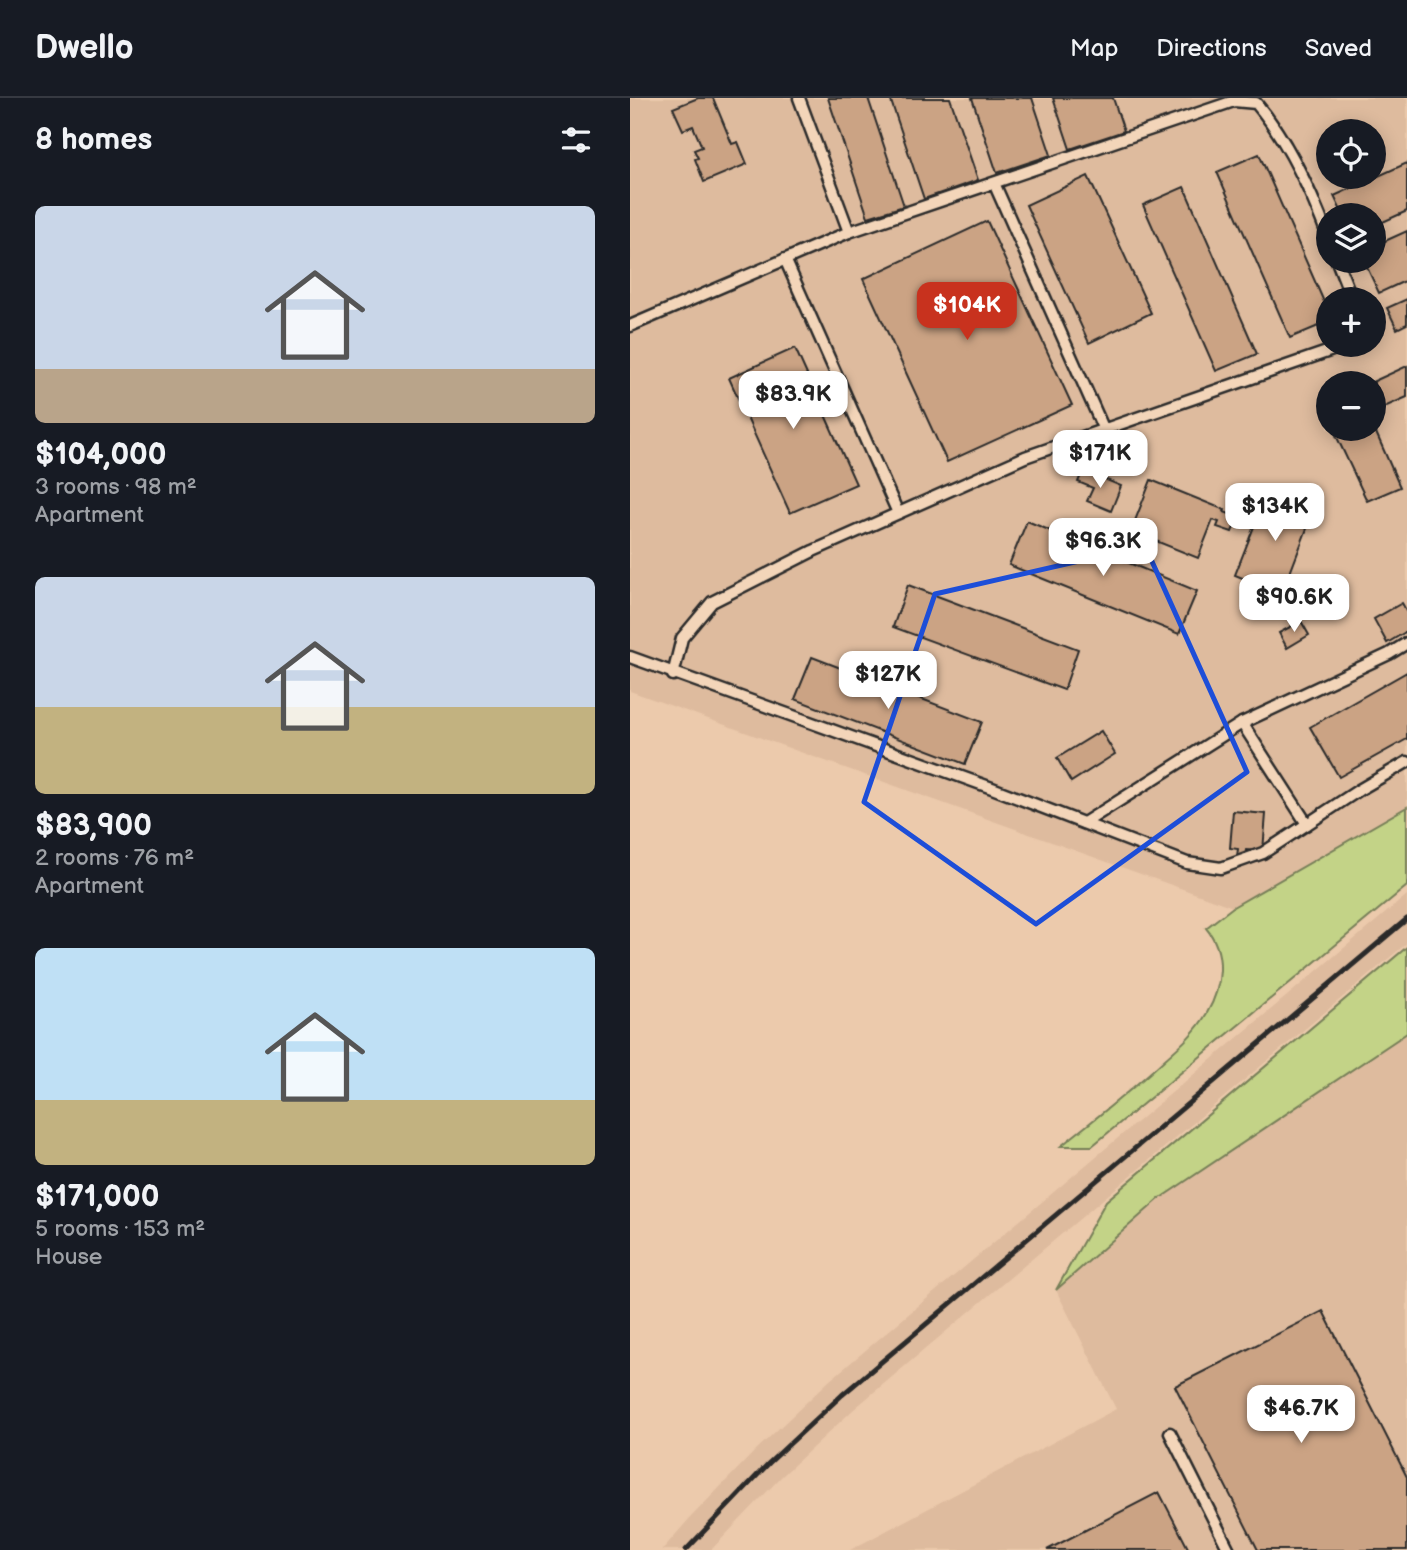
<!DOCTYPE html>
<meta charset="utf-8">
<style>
:root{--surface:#171b24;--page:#242831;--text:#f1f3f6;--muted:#9ea1a6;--line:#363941;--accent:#c8321e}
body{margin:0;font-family:"Balsamiq Sans",sans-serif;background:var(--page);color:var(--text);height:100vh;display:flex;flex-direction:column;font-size:26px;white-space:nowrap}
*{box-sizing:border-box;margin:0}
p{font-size:23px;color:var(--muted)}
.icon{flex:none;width:38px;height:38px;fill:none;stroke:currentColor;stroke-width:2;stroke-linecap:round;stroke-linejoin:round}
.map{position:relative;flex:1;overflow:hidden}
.panel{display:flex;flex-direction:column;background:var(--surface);width:630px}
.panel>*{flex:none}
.buttons{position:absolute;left:686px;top:21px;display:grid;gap:14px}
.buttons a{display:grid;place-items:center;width:70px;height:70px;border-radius:50%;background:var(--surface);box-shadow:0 4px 18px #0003;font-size:35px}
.price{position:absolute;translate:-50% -60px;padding:0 16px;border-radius:14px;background:#fff;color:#222;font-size:23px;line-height:46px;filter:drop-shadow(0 2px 4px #0008)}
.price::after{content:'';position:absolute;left:50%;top:42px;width:21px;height:16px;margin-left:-10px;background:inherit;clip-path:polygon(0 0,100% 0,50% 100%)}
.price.current{background:var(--accent);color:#fff}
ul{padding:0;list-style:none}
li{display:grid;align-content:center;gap:14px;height:371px;padding:0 35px}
li span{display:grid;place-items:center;height:217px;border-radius:10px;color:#555}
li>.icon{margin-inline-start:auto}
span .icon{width:126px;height:126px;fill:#fffc;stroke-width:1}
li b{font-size:30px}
h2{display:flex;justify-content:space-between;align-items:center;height:84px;padding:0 35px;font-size:30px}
header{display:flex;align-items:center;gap:42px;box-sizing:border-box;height:98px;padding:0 35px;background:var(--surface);border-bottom:2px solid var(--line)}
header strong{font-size:33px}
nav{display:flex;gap:38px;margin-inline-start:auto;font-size:24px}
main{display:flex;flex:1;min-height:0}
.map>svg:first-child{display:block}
.built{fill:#debb9e;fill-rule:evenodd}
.green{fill:#c3d387;stroke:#777f59;stroke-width:2}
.building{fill:#cba384;stroke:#2b2b2b;stroke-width:2}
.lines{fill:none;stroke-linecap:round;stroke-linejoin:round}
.service-casing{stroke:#2b2b2b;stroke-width:15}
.service{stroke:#f3d5b9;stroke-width:10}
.rail{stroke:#2b2b2b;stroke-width:5}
.marked{fill:none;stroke:#1d4ed8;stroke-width:5;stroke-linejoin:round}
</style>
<header>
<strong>Dwello</strong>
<nav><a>Map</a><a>Directions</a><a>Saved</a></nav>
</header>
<main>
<section class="panel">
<h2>8 homes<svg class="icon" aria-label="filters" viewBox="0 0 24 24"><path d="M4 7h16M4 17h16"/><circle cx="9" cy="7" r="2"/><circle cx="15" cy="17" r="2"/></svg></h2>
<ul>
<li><span style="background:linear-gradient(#c9d6e8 75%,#b9a48a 0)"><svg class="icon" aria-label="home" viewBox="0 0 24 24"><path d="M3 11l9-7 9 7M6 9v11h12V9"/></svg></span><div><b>$104,000</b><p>3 rooms · 98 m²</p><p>Apartment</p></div></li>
<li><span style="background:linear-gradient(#c9d6e8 60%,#c2b280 0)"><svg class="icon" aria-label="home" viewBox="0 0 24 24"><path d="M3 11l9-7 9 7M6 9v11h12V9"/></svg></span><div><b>$83,900</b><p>2 rooms · 76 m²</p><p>Apartment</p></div></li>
<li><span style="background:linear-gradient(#bfe0f5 70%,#c2b280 0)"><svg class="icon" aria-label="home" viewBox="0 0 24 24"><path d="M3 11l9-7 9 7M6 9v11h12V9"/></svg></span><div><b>$171,000</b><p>5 rooms · 153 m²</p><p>House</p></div></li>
</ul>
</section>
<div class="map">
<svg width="777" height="1452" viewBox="0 0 777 1452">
<rect width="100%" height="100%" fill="#eccaac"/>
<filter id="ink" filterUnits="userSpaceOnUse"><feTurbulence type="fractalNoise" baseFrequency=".0143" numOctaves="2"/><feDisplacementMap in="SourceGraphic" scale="14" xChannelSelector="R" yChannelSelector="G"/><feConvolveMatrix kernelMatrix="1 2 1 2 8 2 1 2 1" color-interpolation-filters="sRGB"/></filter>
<g filter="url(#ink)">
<g class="built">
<path d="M0,0H777V709L603,809L0,593ZM698,33H744V79H698ZM698,117H744V163H698ZM698,201H744V247H698ZM698,285H744V331H698Z"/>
<polygon points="777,797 777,845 224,1311 152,1378 81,1452 32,1452 60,1420 126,1352 199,1283"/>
<polygon points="777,935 777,1452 220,1452 486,1311 426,1192 529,1101"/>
</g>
<g class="green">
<path d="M777,709V788L462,1048H431C466,1020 501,993 534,962C550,948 566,934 577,915C592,889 597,855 576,830L603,809Z"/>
<polygon points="777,849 777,935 529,1101 426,1192 476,1103"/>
</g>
<g class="building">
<polygon points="68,0 83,0 102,46 108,44 117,66 74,84 65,61 68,60 64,52 72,49 63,28 53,32 43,10"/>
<polygon points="198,0 238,0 274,108 238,119"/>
<polygon points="260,0 320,0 348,82 294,101"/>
<polygon points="342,0 402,0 421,57 367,75"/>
<polygon points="423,0 483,0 494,33 440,51"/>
<polygon points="629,56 698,213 698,224 660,240 587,74"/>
<polygon points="777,65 777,113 744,128 744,117 713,117 704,98"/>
<polygon points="458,78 521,215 459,245 396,107"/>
<polygon points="554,89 627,256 586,273 513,107"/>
<polygon points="357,123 442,307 317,364 233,181"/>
<polygon points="777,133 777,182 749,195 734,163 744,163 744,148"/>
<polygon points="777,201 777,226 767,231 757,210"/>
<polygon points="165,250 226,386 160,415 99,280"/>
<polygon points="777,268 777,299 750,311 744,296 744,285 740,285"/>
<polygon points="744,330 770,389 737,403 703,331"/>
<polygon points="453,372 491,388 481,413 457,403 463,390 448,384"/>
<polygon points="521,382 595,412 594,414 608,419 602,434 587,429 589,424 583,422 568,460 501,433"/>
<polygon points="638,393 684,412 652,496 605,477"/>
<polygon points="397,423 567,493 549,536 379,467"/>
<polygon points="278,487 448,551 434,592 263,529"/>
<polygon points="772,505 777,514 777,533 757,545 744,521"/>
<polygon points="671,523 679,537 657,550 649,535"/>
<polygon points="182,559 352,624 335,666 165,601"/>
<polygon points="777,574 777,641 709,679 680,629"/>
<polygon points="471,633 485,656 441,684 427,660"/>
<polygon points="603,713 636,716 633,753 616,752 615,759 607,758 608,751 600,750"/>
<polygon points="693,1213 777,1379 777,1452 628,1452 545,1288"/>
<polygon points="529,1394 559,1452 417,1452"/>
</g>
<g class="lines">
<defs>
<g id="service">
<polyline points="169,0 219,134"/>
<polyline points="364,85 474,332"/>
<polyline points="155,161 268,415"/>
<polyline points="707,163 722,201"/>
<path d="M0,228L219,134L604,3L626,5C658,43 681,93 698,139"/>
<polyline points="0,559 362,690 557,765 591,770 633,755 729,692 777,664"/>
<polyline points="43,577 52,540 82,504 183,453 395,359 717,247"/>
<polyline points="612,625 677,726"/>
<polyline points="454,725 612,625 759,556 777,545"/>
<polyline points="540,1335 599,1452"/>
</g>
</defs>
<use href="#service" class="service-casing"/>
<use href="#service" class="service"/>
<polyline class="rail" points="56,1452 139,1365 212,1297 777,821"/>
</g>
</g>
<path class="marked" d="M515,448L617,674L406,826L234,704L305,496Z"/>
</svg>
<div class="buttons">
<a><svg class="icon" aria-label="locate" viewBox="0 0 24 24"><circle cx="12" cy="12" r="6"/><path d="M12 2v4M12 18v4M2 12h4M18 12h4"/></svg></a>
<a><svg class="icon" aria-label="layers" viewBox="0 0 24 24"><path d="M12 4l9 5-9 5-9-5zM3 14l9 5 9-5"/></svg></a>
<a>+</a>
<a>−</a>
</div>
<b class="price current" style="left:337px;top:244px">$104K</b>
<b class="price" style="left:163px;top:333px">$83.9K</b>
<b class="price" style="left:470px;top:392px">$171K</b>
<b class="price" style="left:645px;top:445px">$134K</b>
<b class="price" style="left:473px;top:480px">$96.3K</b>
<b class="price" style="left:664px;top:536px">$90.6K</b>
<b class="price" style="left:258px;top:613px">$127K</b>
<b class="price" style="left:671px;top:1347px">$46.7K</b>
</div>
</main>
